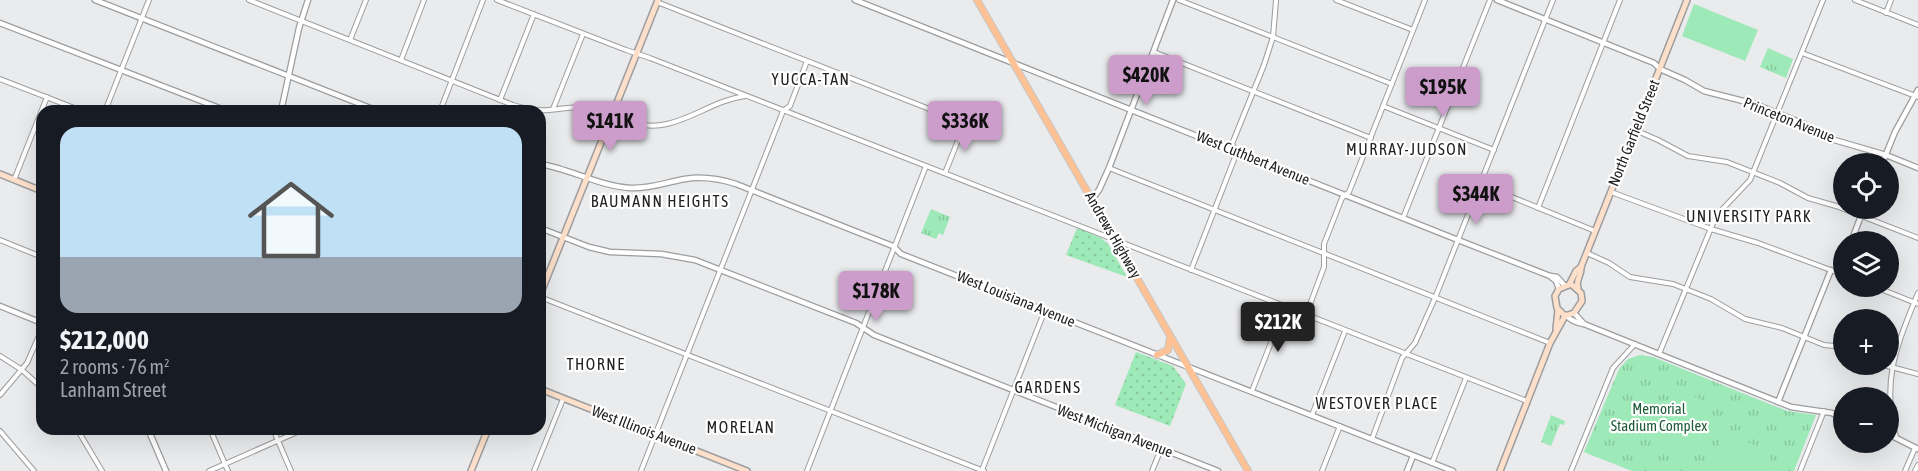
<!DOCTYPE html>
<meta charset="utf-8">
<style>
:root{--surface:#171b24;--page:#242831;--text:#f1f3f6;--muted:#9ea1a6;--accent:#cc9dcb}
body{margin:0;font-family:"Asap Condensed",sans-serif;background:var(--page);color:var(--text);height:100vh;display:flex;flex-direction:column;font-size:22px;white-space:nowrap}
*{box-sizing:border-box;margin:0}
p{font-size:20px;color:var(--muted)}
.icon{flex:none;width:33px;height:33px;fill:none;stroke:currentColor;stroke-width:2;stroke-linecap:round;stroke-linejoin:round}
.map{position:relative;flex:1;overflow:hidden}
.details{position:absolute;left:36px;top:105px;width:510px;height:330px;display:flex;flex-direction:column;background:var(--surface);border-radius:18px;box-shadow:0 6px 24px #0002}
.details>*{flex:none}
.fabs{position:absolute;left:1833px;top:153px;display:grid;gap:12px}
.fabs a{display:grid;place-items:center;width:66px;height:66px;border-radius:50%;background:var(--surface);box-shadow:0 6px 24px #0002;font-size:30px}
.price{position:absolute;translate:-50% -51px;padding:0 14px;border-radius:6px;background:var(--accent);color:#111;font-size:20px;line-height:39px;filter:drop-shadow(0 2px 3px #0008)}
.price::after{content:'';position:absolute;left:50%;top:36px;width:18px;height:14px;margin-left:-9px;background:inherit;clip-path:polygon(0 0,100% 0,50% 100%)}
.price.active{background:#222;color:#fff}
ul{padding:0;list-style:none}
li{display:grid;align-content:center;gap:12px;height:318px;padding:0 24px}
li span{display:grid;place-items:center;height:186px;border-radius:18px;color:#555}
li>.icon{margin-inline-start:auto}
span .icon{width:108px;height:108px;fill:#fffc;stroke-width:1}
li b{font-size:26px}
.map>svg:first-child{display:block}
.grass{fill:url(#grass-dots)}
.park{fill:url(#park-tufts)}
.pitch{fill:#9de9b7}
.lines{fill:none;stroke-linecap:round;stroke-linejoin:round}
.minor-casing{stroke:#9c9d9f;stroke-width:6}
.tertiary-casing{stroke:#9c9d9f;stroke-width:7}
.secondary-casing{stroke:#9c9d9f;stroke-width:8}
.primary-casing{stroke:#c6c6c6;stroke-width:8}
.minor{stroke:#fff;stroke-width:4}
.tertiary{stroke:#fff;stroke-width:4.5}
.secondary{stroke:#fee0ca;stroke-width:5}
.primary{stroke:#fec194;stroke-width:6}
.labels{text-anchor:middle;stroke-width:4.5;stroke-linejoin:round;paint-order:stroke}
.street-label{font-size:15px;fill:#222223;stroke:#fff}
.park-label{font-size:15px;fill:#1f5b38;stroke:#fff}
.neighbourhood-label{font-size:16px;letter-spacing:1.5px;fill:#222223;stroke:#fff}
</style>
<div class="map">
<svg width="1918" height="471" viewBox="0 0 1918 471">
<defs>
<pattern id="grass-dots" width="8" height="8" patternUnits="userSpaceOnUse" patternTransform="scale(1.5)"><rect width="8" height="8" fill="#9de9b7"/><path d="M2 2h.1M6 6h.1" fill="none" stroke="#87c89d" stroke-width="1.8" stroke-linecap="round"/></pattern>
<pattern id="park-tufts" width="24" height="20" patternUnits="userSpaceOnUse" patternTransform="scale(1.5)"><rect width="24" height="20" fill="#9de9b7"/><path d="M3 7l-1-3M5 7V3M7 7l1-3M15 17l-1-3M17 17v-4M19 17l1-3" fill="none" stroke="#87c89d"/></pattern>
</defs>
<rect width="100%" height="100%" fill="#eaebed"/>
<g class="grass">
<polygon points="1077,228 1101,238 1108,244 1127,277 1066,255"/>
<polygon points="1136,352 1173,366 1186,384 1170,426 1115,405"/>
</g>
<g class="park">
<polygon points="1768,48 1793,59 1786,78 1760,67"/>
<polygon points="931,209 950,217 943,235 939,233 936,239 921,233"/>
<polygon points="1640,355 1653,357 1787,411 1816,415 1794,471 1632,471 1584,452 1619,369 1628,359"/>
<polygon points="1551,415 1565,421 1564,425 1560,424 1551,446 1541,442"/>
</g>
<g class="pitch">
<polygon points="1694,4 1758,30 1745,61 1682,36"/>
<polygon points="1685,393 1712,404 1688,464 1661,453"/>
<path d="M1725,433C1744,441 1771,447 1774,471H1707Z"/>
</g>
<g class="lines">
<defs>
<g id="minor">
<path d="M249,0L513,105C525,109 537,111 549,110C562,109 573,106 586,108C614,114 637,131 667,124C694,118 716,100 745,96"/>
<polyline points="497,0 626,50 650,58 1527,401"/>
<polyline points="1179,0 1392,84"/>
<polyline points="1336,0 1413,30"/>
<polyline points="1855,0 1918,25"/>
<polyline points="657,2 965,123 945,173"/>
<polyline points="1886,13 1891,0"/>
<polyline points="350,40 366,0"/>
<polyline points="1154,52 1371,138"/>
<polyline points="1802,53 1918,97"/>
<polyline points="401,60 424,0"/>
<polyline points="0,79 82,111"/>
<polyline points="500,100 534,14"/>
<polyline points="1383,106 1494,150"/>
<polyline points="553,109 583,34"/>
<polyline points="105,111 149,0"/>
<polyline points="440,111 483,0"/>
<polyline points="1635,130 1658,140 1688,156 1727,162 1780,183 1808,198 1836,206 1918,238"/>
<polyline points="1109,168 1550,343"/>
<polyline points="14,180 47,97"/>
<polyline points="1480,184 1595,231"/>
<polyline points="1611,192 1711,229 1758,243 1844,275"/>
<polyline points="1538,208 1620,0"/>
<polyline points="1403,218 1490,0"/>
<polyline points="0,240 42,257"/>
<polyline points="1587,253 1609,263 1630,277 1673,284 1711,299 1745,319 1782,328 1824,345 1844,347"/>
<polyline points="1191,270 1237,152 1232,144 1264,65 1273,37 1276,0"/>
<polyline points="1873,286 1918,304"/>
<polyline points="540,297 984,471"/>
<polyline points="1306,315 1324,267 1324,244 1342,198 1349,192 1425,0"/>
<polyline points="1659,354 1716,216 1750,180 1823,0"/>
<polyline points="0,356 22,370 42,388"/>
<polyline points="1880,364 1918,374"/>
<polyline points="1252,391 1285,307"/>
<polyline points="0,395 27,363 42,329"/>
<polyline points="1312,415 1345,331"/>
<polyline points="77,429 102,471"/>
<polyline points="210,429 228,471"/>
<polyline points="273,429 291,471"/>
<polyline points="0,431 34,471"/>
<path d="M1896,437C1881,380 1897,345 1918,293"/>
<polyline points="1372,439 1402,358 1415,343 1435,298 1553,0"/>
<polyline points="1432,463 1466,378"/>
<polyline points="982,470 1045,310"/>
<polyline points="209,471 304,429"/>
<polyline points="534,471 563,399"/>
<polyline points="641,471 783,111 790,106 807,61"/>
<polyline points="807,471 926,166"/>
<polyline points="1152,471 1161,449"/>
<polyline points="1322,471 1340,426"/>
<polyline points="1571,471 1613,368 1635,344"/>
<polyline points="1800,471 1824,411"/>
<polyline points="1905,471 1915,448"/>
<polyline points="1915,471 1918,465"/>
</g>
<g id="tertiary">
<polyline points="95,0 378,111"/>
<polyline points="855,0 1458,240 1550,276 1557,277 1565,286"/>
<polyline points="1497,0 1654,63 1660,69 1685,80 1704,91 1755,104 1804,124 1831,139 1886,155 1918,168"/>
<polyline points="0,23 227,111"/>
<polyline points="281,111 299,28 308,0"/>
<path d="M540,164C571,169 599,186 630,188C650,189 667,182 685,179C703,176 720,179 736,184L885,243L893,246L901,254L1453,471"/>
<polyline points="1882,164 1895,132 1918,90"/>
<polyline points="1092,199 1099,190 1109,168 1173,0"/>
<polyline points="540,228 589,247 610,252 661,254 695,260 856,323 874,335 1218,471"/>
<polyline points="1851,242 1864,208"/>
<polyline points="1838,273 1844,259"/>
<polyline points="1550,276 1556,281 1559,289"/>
<polyline points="0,306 42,323"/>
<polyline points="1574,313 1584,324"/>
<path d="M1566,315C1571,321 1577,323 1584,324L1791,407L1832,413L1844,419"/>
<polyline points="1778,402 1831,270"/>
<polyline points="148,429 166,471"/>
<polyline points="1888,434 1918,449"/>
<polyline points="1407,471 1413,456"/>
</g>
<g id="secondary">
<polyline points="0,174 42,191"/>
<polygon points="1571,284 1581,293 1582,301 1574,313 1565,316 1557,308 1555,296 1559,289"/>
<polyline points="1569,285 1576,271 1581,267"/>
<path d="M1578,288C1575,280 1582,275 1581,267L1687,0"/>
<polyline points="540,295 658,0"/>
<polyline points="1556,329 1558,310"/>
<polyline points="540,389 747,471"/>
<polyline points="471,471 488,429"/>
<polyline points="1500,471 1550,343 1565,316"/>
</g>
<g id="primary">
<polyline points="977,0 1248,471"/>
<polyline points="1157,355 1168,350 1170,338"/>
</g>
</defs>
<use href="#minor" class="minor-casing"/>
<use href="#tertiary" class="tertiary-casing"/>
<use href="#secondary" class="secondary-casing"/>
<use href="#primary" class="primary-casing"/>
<use href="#minor" class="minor"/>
<use href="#tertiary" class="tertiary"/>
<use href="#secondary" class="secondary"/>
<use href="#primary" class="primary"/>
</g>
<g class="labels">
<g class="street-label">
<text transform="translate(1789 120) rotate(22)" y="5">Princeton Avenue</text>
<text transform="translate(1634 133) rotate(-68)" y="5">North Garfield Street</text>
<text transform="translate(1253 158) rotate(22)" y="5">West Cuthbert Avenue</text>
<text transform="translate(1113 235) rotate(60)" y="5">Andrews Highway</text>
<text transform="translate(1016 299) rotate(22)" y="5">West Louisiana Avenue</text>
<text transform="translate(644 430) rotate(21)" y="5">West Illinois Avenue</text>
<text transform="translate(1115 431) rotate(21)" y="5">West Michigan Avenue</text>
</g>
<g class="park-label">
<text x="1659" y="414">Memorial<tspan x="1659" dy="17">Stadium Complex</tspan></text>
</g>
<g class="neighbourhood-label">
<text x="811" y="85">YUCCA-TAN</text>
<text x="1407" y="155">MURRAY-JUDSON</text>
<text x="660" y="207">BAUMANN HEIGHTS</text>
<text x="1749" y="222">UNIVERSITY PARK</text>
<text x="596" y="370">THORNE</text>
<text x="1048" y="393">GARDENS</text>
<text x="1377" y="409">WESTOVER PLACE</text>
<text x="741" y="433">MORELAN</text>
</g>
</g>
</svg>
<div class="fabs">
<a><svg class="icon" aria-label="locate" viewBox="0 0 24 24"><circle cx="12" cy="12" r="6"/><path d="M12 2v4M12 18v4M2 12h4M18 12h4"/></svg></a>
<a><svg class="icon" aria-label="layers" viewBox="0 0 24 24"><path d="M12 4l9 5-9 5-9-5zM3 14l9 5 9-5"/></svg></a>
<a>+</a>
<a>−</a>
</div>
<b class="price" style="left:1146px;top:106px">$420K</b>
<b class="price" style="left:1443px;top:118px">$195K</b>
<b class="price" style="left:610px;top:152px">$141K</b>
<b class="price" style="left:965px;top:152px">$336K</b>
<b class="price" style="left:1476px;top:225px">$344K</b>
<b class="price" style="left:876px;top:322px">$178K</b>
<b class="price active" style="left:1278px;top:353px">$212K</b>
<section class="details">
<ul>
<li><span style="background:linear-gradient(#bfe0f5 70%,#9aa5b1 0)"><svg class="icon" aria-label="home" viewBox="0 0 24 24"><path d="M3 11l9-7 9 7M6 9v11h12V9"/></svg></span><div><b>$212,000</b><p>2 rooms · 76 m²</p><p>Lanham Street</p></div></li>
</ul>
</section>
</div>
